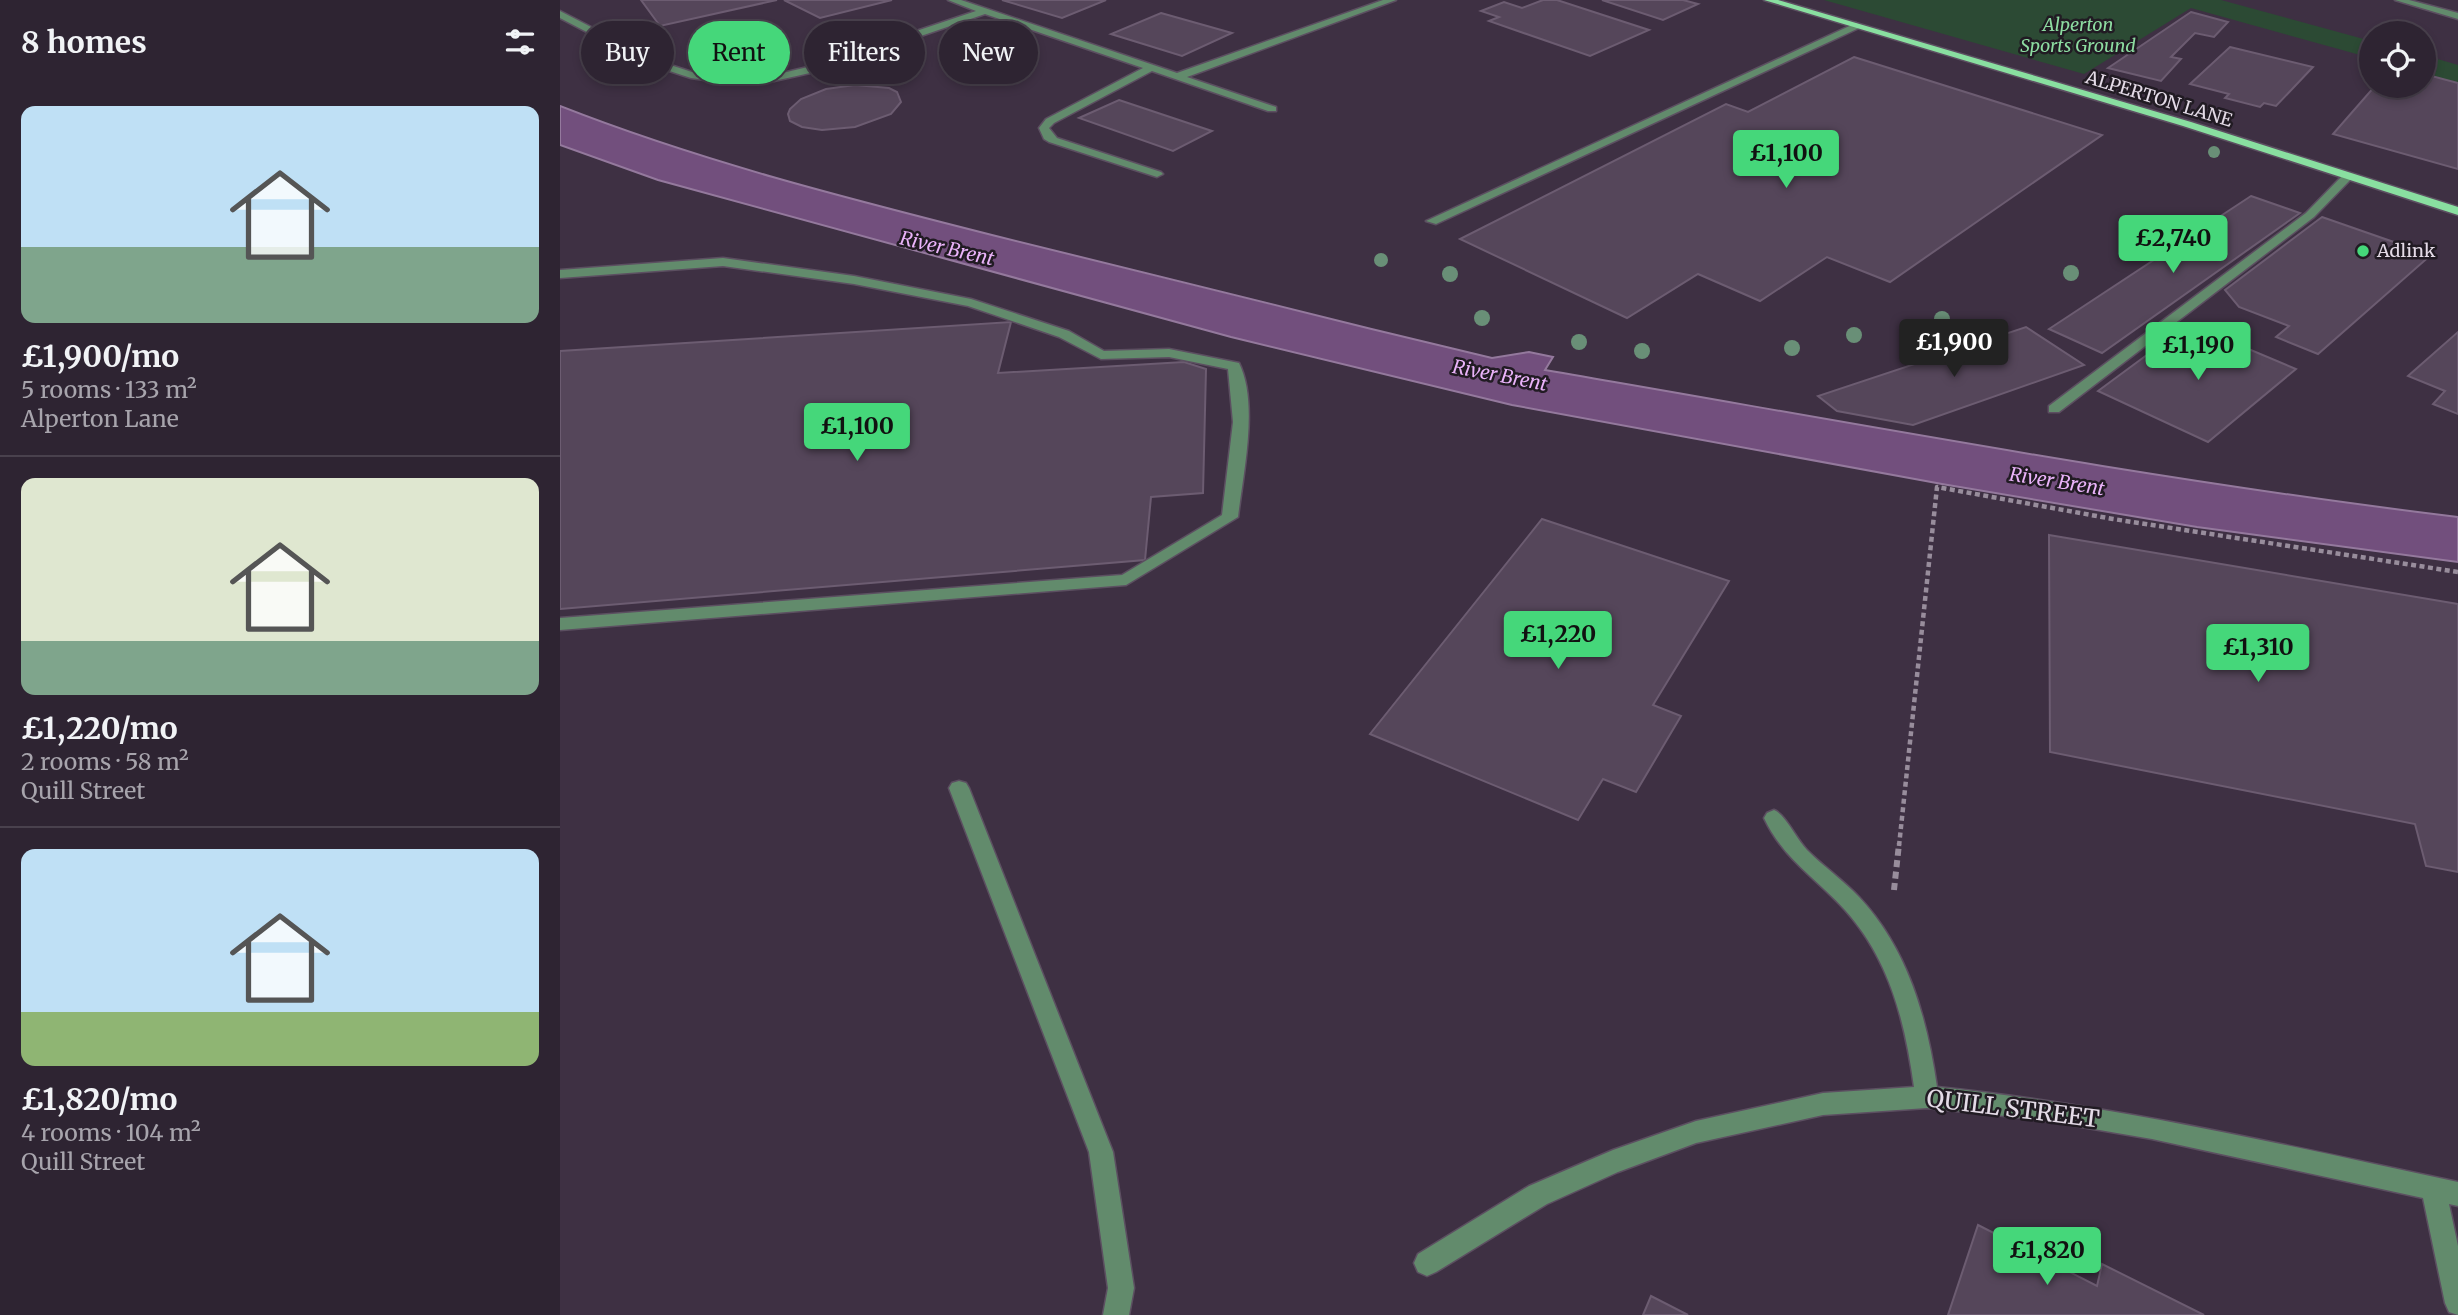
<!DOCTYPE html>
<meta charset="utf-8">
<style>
:root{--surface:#2e2432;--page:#362c3a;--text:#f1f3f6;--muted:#a7a4ac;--line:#49414d;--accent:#45d77a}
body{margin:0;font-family:Merriweather,serif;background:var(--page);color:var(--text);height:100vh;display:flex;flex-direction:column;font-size:26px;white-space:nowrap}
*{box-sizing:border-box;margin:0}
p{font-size:23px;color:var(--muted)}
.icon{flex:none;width:38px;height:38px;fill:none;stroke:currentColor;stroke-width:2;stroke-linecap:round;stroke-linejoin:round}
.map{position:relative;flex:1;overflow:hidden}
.drawer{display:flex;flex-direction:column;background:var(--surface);width:560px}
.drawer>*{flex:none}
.banner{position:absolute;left:21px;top:21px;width:665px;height:63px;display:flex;gap:14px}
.controls{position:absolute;left:1799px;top:21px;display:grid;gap:14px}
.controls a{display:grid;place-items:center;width:77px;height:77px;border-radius:50%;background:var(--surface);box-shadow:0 4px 10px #0003,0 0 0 2px var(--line);font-size:35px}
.price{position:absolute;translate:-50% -60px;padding:0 16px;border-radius:7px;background:var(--accent);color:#111;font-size:23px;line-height:46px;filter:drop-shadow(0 2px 4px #0008)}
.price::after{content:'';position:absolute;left:50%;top:42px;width:21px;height:16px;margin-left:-10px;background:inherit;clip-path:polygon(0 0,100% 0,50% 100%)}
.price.current{background:#222;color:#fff}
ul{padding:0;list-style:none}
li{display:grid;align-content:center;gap:14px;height:371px;padding:0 21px}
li+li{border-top:2px solid var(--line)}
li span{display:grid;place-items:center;height:217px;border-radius:14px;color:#555}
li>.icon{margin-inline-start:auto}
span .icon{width:126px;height:126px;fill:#fffc;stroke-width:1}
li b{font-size:30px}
h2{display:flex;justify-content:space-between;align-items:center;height:84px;padding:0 21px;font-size:30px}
.tag{padding:0 24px;border-radius:32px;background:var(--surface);box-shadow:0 4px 10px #0003,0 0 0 2px var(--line);font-size:24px;line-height:63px}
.tag.current{background:var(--accent);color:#111}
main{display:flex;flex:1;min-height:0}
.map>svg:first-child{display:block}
.green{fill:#2c4a34}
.water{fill:#724f7d;stroke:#94799d;stroke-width:2}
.building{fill:#55465a;stroke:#6c5c71;stroke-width:2}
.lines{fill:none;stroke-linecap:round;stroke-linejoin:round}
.minor-casing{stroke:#5c4f61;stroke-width:3}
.major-casing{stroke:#5c4f61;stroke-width:3}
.path-far1{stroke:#988d9c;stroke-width:4.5;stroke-dasharray:5 3.5;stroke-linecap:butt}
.path{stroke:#988d9c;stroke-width:6;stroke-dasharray:7 4.5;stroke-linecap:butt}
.minor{fill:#628b6c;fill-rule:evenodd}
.major{fill:#89dfa0;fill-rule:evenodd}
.tree{fill:#698f77}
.poi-dot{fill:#45d77a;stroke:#211b23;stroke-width:2.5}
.labels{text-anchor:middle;stroke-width:5;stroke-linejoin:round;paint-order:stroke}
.far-park-label{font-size:18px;font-style:italic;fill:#8ddca1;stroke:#211b23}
.far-street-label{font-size:18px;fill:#e4dbe7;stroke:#211b23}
.far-poi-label{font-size:18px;fill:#e4dbe7;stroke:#211b23;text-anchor:start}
.far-water-label{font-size:19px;font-style:italic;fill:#eab3fa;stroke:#211b23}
.near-street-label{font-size:24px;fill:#e4dbe7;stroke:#211b23}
</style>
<main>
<section class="drawer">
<h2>8 homes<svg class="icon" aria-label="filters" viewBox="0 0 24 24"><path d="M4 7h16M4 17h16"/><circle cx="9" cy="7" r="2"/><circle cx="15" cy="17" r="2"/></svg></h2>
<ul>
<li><span style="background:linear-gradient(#bfe0f5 65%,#7fa58c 0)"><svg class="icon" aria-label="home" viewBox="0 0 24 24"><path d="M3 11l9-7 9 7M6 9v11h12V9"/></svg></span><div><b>£1,900/mo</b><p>5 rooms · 133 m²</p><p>Alperton Lane</p></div></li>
<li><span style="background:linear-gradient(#dfe7d0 75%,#7fa58c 0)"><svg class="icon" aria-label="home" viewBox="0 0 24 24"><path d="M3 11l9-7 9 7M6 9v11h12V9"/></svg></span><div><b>£1,220/mo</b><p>2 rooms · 58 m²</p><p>Quill Street</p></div></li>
<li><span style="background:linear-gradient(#bfe0f5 75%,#8fb573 0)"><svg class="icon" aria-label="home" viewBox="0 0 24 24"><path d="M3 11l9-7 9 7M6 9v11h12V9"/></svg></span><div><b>£1,820/mo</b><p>4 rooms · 104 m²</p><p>Quill Street</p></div></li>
</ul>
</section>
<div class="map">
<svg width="1898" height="1315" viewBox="0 0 1898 1315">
<rect width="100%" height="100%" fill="#3e3043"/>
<g class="green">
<polygon points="1264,0 1661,0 1811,41 1811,58 1631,8 1524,74"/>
<polygon points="1864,55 1898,65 1898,83 1864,73"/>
</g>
<path class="water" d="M0,106C140,161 286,198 432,235C598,277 765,318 932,358L969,352L993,357L985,370C1289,422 1592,480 1898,517V562L1637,527L1382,484L952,405L671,337L98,180L0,145Z"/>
<g class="building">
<polygon points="81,0 217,0 100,26"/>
<polygon points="224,0 332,0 260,18"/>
<polygon points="442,0 546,0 502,18"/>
<polygon points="983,0 997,0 1089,30 1030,56 929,21 939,17 921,11 944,2 962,8"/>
<polygon points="1042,0 1123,0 1138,4 1103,20"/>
<polygon points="1631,12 1668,22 1654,37 1635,33 1611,57 1621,59 1601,81 1548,68"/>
<polygon points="601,13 672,33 622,56 551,34"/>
<polygon points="1670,47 1753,67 1716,106 1704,103 1700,107 1665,98 1669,94 1630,84"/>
<polygon points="1294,57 1542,135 1330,282 1267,257 1200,301 1138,274 1067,318 900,239 1166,104 1188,112"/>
<polygon points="1864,74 1898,83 1898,169 1773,134 1815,86 1864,86"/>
<polygon points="295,85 329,88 337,92 341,102 331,114 295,127 262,130 242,127 230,121 228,114 230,109 241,99 266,89"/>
<polygon points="559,100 652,131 613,151 519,118"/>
<polygon points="1691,196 1740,213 1542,353 1489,329"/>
<polygon points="1762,217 1871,255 1758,354 1716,337 1729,326 1679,307 1665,290"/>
<polygon points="451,322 438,373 624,362 646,369 643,493 591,497 585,560 0,609 0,351"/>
<polygon points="1629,324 1736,369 1648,442 1538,391"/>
<polygon points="1466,327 1524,365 1353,425 1277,411 1258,396"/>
<polygon points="1898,332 1898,414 1873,404 1885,391 1848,376"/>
<polygon points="982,519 1169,581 1093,705 1121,716 1076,792 1043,779 1018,820 810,734"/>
<polygon points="1489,535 1898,604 1898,872 1866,866 1855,824 1490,752"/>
<polygon points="1418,1225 1537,1286 1542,1264 1644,1315 1388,1315"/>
<polygon points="1091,1296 1128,1315 1083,1315"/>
</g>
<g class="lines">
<defs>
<g id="minor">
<polygon points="388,0 401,0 617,73 823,0 836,0 627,77 716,107 716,111 708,111 592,71 494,123 489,128 497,138 601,172 603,174 597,177 489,142 484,139 479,128 486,119 583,68 425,14 259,71 214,81 172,84 131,78 88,64 0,18 0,11 95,60 132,72 172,78 214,75 252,66 416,11"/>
<polygon points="1835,0 1849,0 1898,13 1898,19"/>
<polygon points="1296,23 1301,26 1299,28 876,224 866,221"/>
<polygon points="1784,174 1794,176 1754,217 1499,412 1489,412 1489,406 1746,213"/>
<path d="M163,258L294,276L411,299L509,331L544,351L609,349L679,363C699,403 683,474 678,517L566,585L0,630V618L562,575L662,515L673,422L668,369L609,357L541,359L499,337L408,306L294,284L163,266L0,278V270Z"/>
<polygon points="399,781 406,783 409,788 553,1152 574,1288 569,1315 543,1315 548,1288 529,1152 389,788 392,783"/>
<path d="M1214,810C1225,814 1237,840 1247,850C1264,867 1283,880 1299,897C1348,949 1367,1018 1377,1087C1554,1105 1725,1145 1898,1182V1206L1889,1204L1898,1246V1315L1889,1312L1885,1303L1863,1198L1592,1139L1475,1119L1367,1108L1263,1115L1136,1143L1058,1172L987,1204L876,1272L867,1276L858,1272L854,1263L858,1254L969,1186L1053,1150L1136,1121L1263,1093L1354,1087C1345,1022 1330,960 1285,910C1255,877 1224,860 1204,818L1207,813Z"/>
</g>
<polygon id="major" points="1204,0 1218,0 1631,122 1898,207 1898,215 1623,126"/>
</defs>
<use href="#minor" class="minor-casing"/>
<use href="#major" class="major-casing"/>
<polyline class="path-far1" points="1339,846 1377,487 1553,519 1898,572"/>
<polyline class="path" points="1334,890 1339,844"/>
<use href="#minor" class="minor"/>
<use href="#major" class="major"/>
</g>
<g class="tree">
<circle cx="1654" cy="152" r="6"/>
<circle cx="1598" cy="226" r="7"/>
<circle cx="821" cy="260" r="7"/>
<circle cx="1511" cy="273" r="8"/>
<circle cx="890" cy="274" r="8"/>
<circle cx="922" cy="318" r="8"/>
<circle cx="1382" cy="319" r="8"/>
<circle cx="1294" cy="335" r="8"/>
<circle cx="1019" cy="342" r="8"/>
<circle cx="1232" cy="348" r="8"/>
<circle cx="1082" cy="351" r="8"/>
</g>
<circle class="poi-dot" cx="1803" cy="251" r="7"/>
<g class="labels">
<g class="far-park-label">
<text x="1518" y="31">Alperton<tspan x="1518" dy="21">Sports Ground</tspan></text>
</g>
<g class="far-street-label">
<text transform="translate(1599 99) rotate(17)" y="6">ALPERTON LANE</text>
</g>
<g class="far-poi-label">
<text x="1817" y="257">Adlink</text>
</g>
<g class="far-water-label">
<text transform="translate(387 248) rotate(13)" y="7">River Brent</text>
<text transform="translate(940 375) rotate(11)" y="7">River Brent</text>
<text transform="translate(1497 481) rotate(9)" y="7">River Brent</text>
</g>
<g class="near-street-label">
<text transform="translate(1453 1109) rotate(7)" y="8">QUILL STREET</text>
</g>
</g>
</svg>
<div class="controls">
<a><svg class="icon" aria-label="locate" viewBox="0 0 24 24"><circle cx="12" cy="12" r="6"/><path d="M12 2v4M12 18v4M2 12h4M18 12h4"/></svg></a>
</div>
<b class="price" style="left:1226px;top:190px">£1,100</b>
<b class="price" style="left:1613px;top:275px">£2,740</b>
<b class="price current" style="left:1394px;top:379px">£1,900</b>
<b class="price" style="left:1638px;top:382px">£1,190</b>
<b class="price" style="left:297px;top:463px">£1,100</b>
<b class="price" style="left:998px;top:671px">£1,220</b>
<b class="price" style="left:1698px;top:684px">£1,310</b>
<b class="price" style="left:1487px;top:1287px">£1,820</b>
<div class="banner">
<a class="tag">Buy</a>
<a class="tag current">Rent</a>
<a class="tag">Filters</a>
<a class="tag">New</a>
</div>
</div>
</main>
